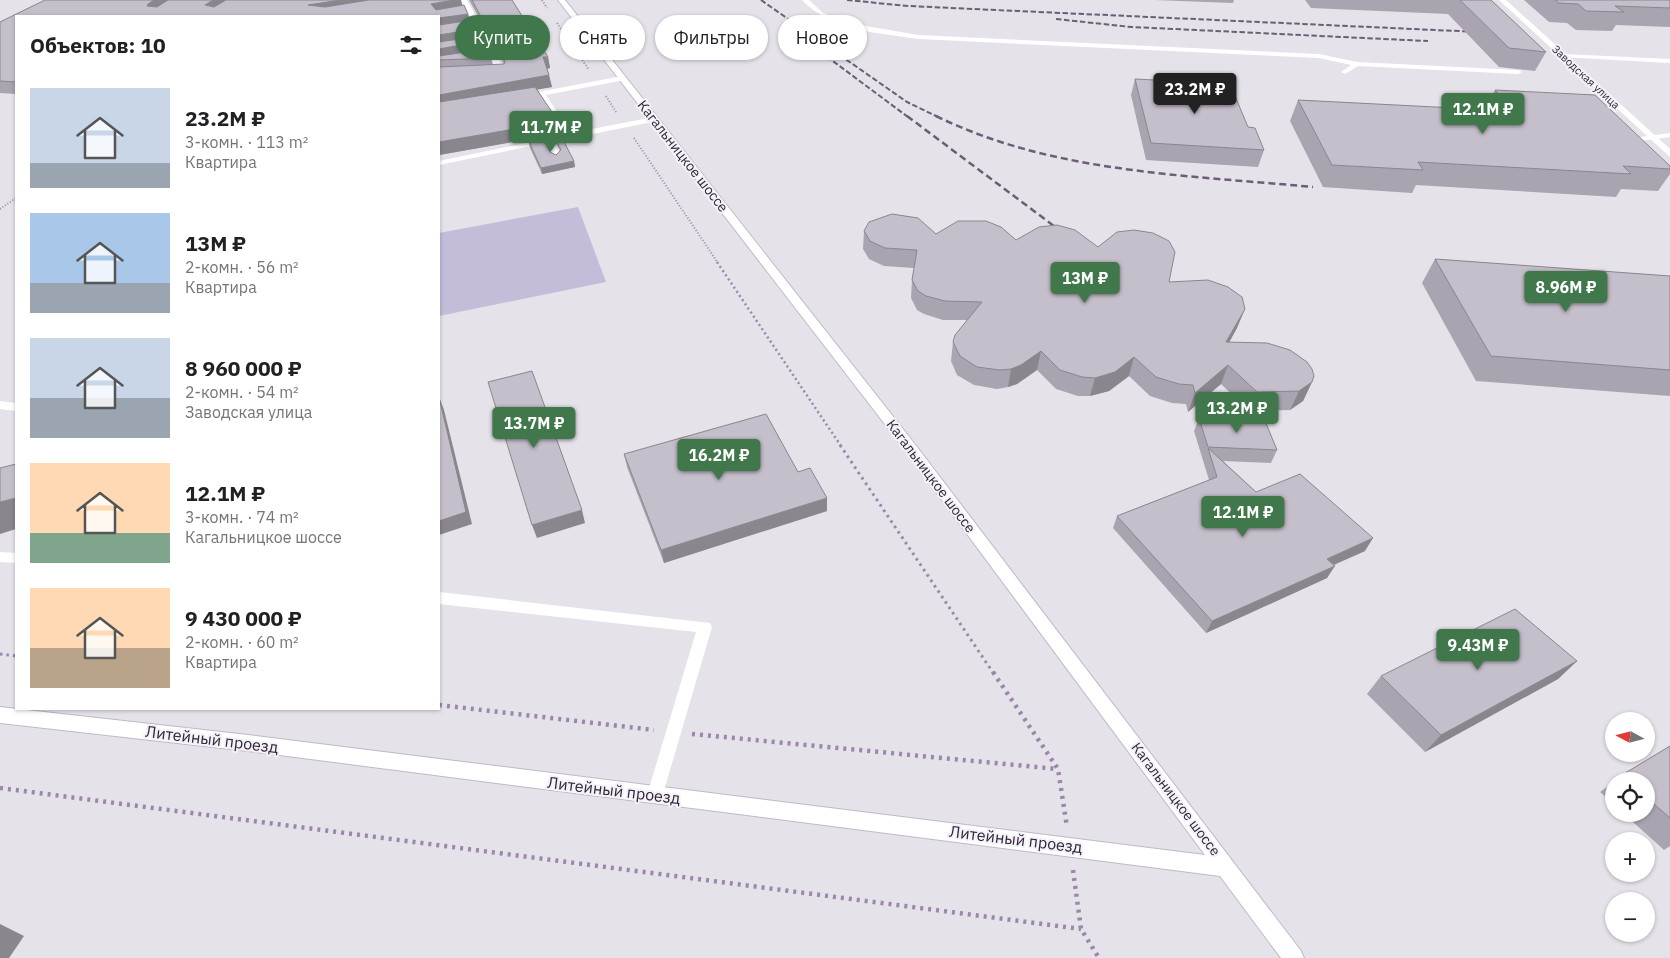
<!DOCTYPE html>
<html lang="ru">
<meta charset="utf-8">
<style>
:root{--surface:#fff;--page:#f2f2f2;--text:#202124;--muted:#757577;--accent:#40784c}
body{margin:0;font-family:"IBM Plex Sans",sans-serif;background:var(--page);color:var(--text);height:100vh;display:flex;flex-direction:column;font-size:19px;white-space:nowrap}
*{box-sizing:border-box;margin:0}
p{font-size:16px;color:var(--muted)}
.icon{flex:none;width:28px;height:28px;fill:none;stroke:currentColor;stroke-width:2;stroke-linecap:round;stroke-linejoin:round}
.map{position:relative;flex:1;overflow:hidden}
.side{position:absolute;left:15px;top:15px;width:425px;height:695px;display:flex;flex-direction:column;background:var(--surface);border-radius:0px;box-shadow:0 1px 4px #0004}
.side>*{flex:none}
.banner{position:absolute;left:455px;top:15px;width:475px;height:45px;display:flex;gap:10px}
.needle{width:32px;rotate:277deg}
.fabs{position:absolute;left:1605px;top:712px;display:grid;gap:10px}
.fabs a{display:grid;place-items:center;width:50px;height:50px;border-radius:50%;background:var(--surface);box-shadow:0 1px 4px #0004;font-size:25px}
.price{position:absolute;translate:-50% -42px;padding:0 11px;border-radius:5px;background:var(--accent);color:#fff;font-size:16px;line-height:32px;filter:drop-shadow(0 1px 2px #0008)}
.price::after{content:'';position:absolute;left:50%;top:30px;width:15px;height:11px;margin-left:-8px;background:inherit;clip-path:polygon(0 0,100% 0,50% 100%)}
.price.active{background:#222;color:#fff}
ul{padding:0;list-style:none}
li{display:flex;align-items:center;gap:15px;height:125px;padding:0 15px}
li span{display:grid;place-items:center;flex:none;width:140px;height:100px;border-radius:0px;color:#555}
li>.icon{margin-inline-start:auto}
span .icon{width:60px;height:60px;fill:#fffc;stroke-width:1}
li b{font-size:21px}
h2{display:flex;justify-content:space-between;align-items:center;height:60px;padding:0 15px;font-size:21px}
.tag{padding:0 18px;border-radius:22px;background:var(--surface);box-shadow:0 1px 4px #0004;font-size:18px;line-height:45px}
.tag.active{background:var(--accent);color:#fff}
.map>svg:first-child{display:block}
.green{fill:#c3bdd9}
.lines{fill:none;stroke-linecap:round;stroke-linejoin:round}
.secondary-casing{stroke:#c1b7c9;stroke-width:2}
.path-far3{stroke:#9c86ab;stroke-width:2;stroke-dasharray:1 2;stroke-linecap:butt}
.path-far2{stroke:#9c86ab;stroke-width:2.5;stroke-dasharray:2 3;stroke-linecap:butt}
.path-far1{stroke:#9c86ab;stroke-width:3;stroke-dasharray:2.5 4;stroke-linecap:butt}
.path{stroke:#9c86ab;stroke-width:4.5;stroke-dasharray:3 5;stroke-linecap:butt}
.service{fill:#fff;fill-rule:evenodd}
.minor{fill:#fff;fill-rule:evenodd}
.secondary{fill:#fff;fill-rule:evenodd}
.rail-far1{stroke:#6d5e75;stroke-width:2;stroke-dasharray:5.5 2.5;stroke-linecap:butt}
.rail{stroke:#6d5e75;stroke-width:2.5;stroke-dasharray:7 4;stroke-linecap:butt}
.wall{fill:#a9a4af}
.shaded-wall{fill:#8a868e}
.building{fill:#c5bfcb;stroke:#8a868e}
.labels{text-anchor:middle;stroke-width:4;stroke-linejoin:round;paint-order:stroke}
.far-street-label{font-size:11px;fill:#322439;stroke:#f4f2f7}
.street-label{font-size:14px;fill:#322439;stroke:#f4f2f7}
.near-street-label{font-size:16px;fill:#322439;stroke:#f4f2f7}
</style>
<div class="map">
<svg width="1670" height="958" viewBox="0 0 1670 958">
<rect width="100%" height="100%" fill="#e6e2ea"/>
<polygon class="green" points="578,207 606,282 439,316 439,233"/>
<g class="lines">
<defs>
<polygon id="secondary" points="558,0 565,0 914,443 1301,951 1304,958 1281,958 1220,876 248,751 0,723 0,707 248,735 1205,855 904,449"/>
</defs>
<use href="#secondary" class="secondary-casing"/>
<g class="path-far3">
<polyline points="542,0 547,8"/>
<polyline points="557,23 589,70"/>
<polyline points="606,96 616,112"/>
<polyline points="634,138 718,263"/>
<polyline points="0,209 16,198"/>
</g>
<polyline class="path-far2" points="717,262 841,446"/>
<g class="path-far1">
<polyline points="840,445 994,674"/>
<polyline points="0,654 16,656"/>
</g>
<g class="path">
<polyline points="993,672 1058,769 1067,827"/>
<polyline points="439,705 654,730"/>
<polyline points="692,734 1057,769"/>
<polyline points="0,788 1081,929"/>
<polyline points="1073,870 1081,929 1099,958"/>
</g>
<g class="service">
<polygon points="461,0 467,0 506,73 505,75 496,75 492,73 497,71"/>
<path d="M802,0H809L823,13L849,23L918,35L1319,54L1357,62L1518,70L1522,72L1518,74L1358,66L1345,74L1341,72L1351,65L1319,58L918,39C879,33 831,31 802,0Z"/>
<polygon points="1563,54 1670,59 1670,63 1561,57 1561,55"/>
<polygon points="622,76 626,78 625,80 546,95 571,133 654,117 658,119 657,121 553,142 561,157 557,159 553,157 546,143 439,165 439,161 564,135 537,94 538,92"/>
<polygon points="1670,133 1670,137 1625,143 1621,141 1625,139"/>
<polygon points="0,401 16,403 16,411 0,409"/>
<polygon points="0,552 16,553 16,563 0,562"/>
<polygon points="439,592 710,623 712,627 661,801 655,803 649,801 647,795 696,632 439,604"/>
</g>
<polygon class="minor" points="1499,0 1506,0 1670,149 1670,157"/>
<use href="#secondary" class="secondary"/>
<g class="rail-far1">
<polyline points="761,0 907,102 938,117"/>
<polyline points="847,0 908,6 1479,32"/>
<polyline points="1056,19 1131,27 1428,41"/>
<polyline points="814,47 908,117"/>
</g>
<g class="rail">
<polyline points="907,116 1054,226"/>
<path d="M936,116C1052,173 1186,175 1313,187"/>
</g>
</g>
<g class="wall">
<polygon points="45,0 461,0 462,6 464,5 468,14 470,20 472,20 476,29 478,36 480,36 483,41 485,49 486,49 491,58 493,65 504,64 469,0 512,0 548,57 550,68 547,69 552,87 537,89 552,112 558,134 439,155 439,16 16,16 16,94 0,93 0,22"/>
<polygon points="1154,0 1234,0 1233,3"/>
<polygon points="1305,0 1491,0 1546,52 1535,71 1499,67 1448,14 1311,8"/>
<polygon points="1524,0 1670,0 1670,27 1616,25 1612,31 1576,30 1567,23 1549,22"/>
<polygon points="1135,79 1248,127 1264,150 1258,167 1146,160 1131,95"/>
<polygon points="1495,90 1670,166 1670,174 1658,191 1621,189 1616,197 1416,185 1412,193 1323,187 1290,121 1298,100 1484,110"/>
<polygon points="555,138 574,161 575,167 542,174 530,148 529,142 556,155 560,151 556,143"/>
<polygon points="864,231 936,234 1098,247 1169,282 1237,328 1229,342 1312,382 1303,401 1290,410 1249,411 1221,384 1188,412 1186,404 1172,403 1150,396 1129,376 1109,391 1090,396 1078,396 1056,389 1037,370 1017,384 1008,387 997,389 974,385 957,375 951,361 953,342 967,320 943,320 924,314 917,310 911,298 912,280 914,268 884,266 869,259 863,249"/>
<polygon points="1435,259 1670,276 1670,396 1476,381 1422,283"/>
<polygon points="1199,418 1277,450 1271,463 1223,461 1256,492 1365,551 1334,565 1327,578 1206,633 1113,528 1117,516 1209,480 1194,431"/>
<polygon points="624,454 798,472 827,498 827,511 664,563 627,467"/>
<polygon points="1577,661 1558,679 1425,752 1367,694 1381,676"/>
<polygon points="1670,746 1670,846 1664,850 1624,814 1646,814 1646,781 1614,781 1622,775"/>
<polygon points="1614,782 1614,804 1600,792"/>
</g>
<g class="shaded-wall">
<polygon points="154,0 176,0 153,14 147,6 148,4"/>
<polygon points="213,0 234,0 210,16 205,5"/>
<polygon points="341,0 408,0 312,16 308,5"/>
<polygon points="454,0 461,0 463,10 435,15 431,4"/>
<polygon points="468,14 471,25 439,29 439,18"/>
<polygon points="476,29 479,40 439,46 439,35"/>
<polygon points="483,41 486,53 439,60 439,49"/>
<polygon points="543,57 548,57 550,68 545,69"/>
<polygon points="549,75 552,87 439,107 439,95"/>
<polygon points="552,112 558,134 439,155 439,142"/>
<polygon points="574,161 575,167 542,174 541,168"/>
<polygon points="1245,309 1237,328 1219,361 1226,342"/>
<polygon points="1041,351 1037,370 1017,384 1008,387 1011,369"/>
<polygon points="1134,357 1129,376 1109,391 1090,396 1095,378"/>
<polygon points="1228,365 1221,384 1188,412 1195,393"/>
<polygon points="1312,382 1303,401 1290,410 1299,391"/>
<polygon points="439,397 444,410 472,524 439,535"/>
<polygon points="16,498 16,529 0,534 0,502"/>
<polygon points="827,498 827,511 664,563 661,550"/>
<polygon points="582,510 585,523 537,538 532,525"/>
<polygon points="1373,538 1365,551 1319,571 1327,559"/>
<polygon points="1335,566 1327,578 1206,633 1212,621"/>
<polygon points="1577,661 1558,679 1425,752 1441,735"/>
<polygon points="0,924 24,936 9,958 0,958"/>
</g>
<g class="building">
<polygon points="45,0 154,0 148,4 147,6 157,7 168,0 213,0 205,5 214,7 226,0 341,0 308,5 325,7 369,0 454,0 431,4 436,10 464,5 468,14 439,18 439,16 16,16 16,82 0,81 0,22"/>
<polygon points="472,0 512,0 548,57 543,57 549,75 439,95 439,67 504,64 505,61"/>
<polygon points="1460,0 1491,0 1546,52 1509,48"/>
<polygon points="1555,0 1670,0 1670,8 1615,6 1624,12 1586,11 1578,4 1559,3"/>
<polygon points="472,20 476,29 439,35 439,25"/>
<polygon points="480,36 483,41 439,49 439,42"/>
<polygon points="486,49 491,58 439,60 439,56"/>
<polygon points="1135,79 1230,84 1248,127 1255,128 1264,150 1151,143"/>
<polygon points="535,87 552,112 550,113 555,122 439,142 439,102"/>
<polygon points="1495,90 1595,95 1670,166 1670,169 1623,166 1631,174 1418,162 1423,170 1332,165 1298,100 1514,111"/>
<polygon points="561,136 574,161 541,168 529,142 544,139 550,152 556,155 561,150 555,138"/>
<polygon points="892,214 918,218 936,234 958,221 986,221 1001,227 1016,240 1039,227 1057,225 1075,230 1098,247 1117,232 1134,230 1153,233 1169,241 1175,252 1169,282 1208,280 1228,287 1242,297 1245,309 1226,342 1267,343 1290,350 1307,362 1312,369 1314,376 1312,382 1299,391 1257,392 1228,365 1195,393 1193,385 1179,384 1156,377 1134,357 1115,372 1095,378 1082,377 1060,370 1041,351 1021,365 1011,369 1000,370 977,367 960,356 953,342 955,335 982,302 945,301 926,296 918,291 912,280 917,250 885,248 870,241 864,231 869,222"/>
<polygon points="1435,259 1670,276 1670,370 1491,356"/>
<polygon points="532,371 582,510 532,525 488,382"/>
<polygon points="439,397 466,512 439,521"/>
<polygon points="766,414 798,472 810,468 827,498 661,550 624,454"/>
<polygon points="1199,418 1265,421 1277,450 1208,447"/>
<polygon points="1208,448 1256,492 1300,474 1373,538 1327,559 1335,566 1212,621 1117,516 1217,477"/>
<polygon points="16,464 16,498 0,502 0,468"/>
<polygon points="1515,609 1577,661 1441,735 1381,676"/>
<polygon points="1670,746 1670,818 1646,797 1646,781 1629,781 1622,775"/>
</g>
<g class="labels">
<g class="far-street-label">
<text transform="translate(1586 77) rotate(43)" y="4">Заводская улица</text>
</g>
<g class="street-label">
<text transform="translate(683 156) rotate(52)" y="5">Кагальницкое шоссе</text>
<text transform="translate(931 476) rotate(53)" y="5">Кагальницкое шоссе</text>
<text transform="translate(1176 799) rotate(53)" y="5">Кагальницкое шоссе</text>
</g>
<g class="near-street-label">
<text transform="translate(212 739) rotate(7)" y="6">Литейный проезд</text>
<text transform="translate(614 790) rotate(7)" y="6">Литейный проезд</text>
<text transform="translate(1016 839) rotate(7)" y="6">Литейный проезд</text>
</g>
</g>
</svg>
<div class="fabs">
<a><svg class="needle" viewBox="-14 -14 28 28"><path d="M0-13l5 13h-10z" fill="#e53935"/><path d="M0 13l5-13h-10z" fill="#757577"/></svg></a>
<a><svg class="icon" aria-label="locate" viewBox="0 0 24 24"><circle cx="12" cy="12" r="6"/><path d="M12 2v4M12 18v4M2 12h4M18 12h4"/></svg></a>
<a>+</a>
<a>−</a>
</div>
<b class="price active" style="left:1195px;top:115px">23.2M ₽</b>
<b class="price" style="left:1483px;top:135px">12.1M ₽</b>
<b class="price" style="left:551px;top:153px">11.7M ₽</b>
<b class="price" style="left:1085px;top:304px">13M ₽</b>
<b class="price" style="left:1566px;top:313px">8.96M ₽</b>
<b class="price" style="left:1237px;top:434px">13.2M ₽</b>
<b class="price" style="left:534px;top:449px">13.7M ₽</b>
<b class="price" style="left:719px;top:481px">16.2M ₽</b>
<b class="price" style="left:1243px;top:538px">12.1M ₽</b>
<b class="price" style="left:1478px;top:671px">9.43M ₽</b>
<div class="banner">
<a class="tag active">Купить</a>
<a class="tag">Снять</a>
<a class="tag">Фильтры</a>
<a class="tag">Новое</a>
</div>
<section class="side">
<h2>Объектов: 10<svg class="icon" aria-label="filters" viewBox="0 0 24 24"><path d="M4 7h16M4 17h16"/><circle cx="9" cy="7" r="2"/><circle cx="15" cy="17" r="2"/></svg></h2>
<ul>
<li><span style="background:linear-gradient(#c9d6e8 75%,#9aa5b1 0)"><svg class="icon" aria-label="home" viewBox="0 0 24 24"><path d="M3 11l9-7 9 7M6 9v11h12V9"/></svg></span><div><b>23.2M ₽</b><p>3-комн. · 113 m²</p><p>Квартира</p></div></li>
<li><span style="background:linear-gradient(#a9c7e8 70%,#9aa5b1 0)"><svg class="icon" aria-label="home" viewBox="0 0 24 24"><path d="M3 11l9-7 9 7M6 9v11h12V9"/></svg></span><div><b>13M ₽</b><p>2-комн. · 56 m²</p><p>Квартира</p></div></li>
<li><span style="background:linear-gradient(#c9d6e8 60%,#9aa5b1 0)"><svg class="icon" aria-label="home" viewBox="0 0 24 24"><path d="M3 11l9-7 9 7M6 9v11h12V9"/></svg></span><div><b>8 960 000 ₽</b><p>2-комн. · 54 m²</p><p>Заводская улица</p></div></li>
<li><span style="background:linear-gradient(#ffd9b3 70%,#7fa58c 0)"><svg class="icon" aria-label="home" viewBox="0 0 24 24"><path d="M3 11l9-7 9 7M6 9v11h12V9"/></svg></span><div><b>12.1M ₽</b><p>3-комн. · 74 m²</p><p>Кагальницкое шоссе</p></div></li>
<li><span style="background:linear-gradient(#ffd9b3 60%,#b9a48a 0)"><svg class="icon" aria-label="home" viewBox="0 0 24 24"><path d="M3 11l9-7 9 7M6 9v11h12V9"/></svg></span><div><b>9 430 000 ₽</b><p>2-комн. · 60 m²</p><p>Квартира</p></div></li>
</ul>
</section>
</div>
